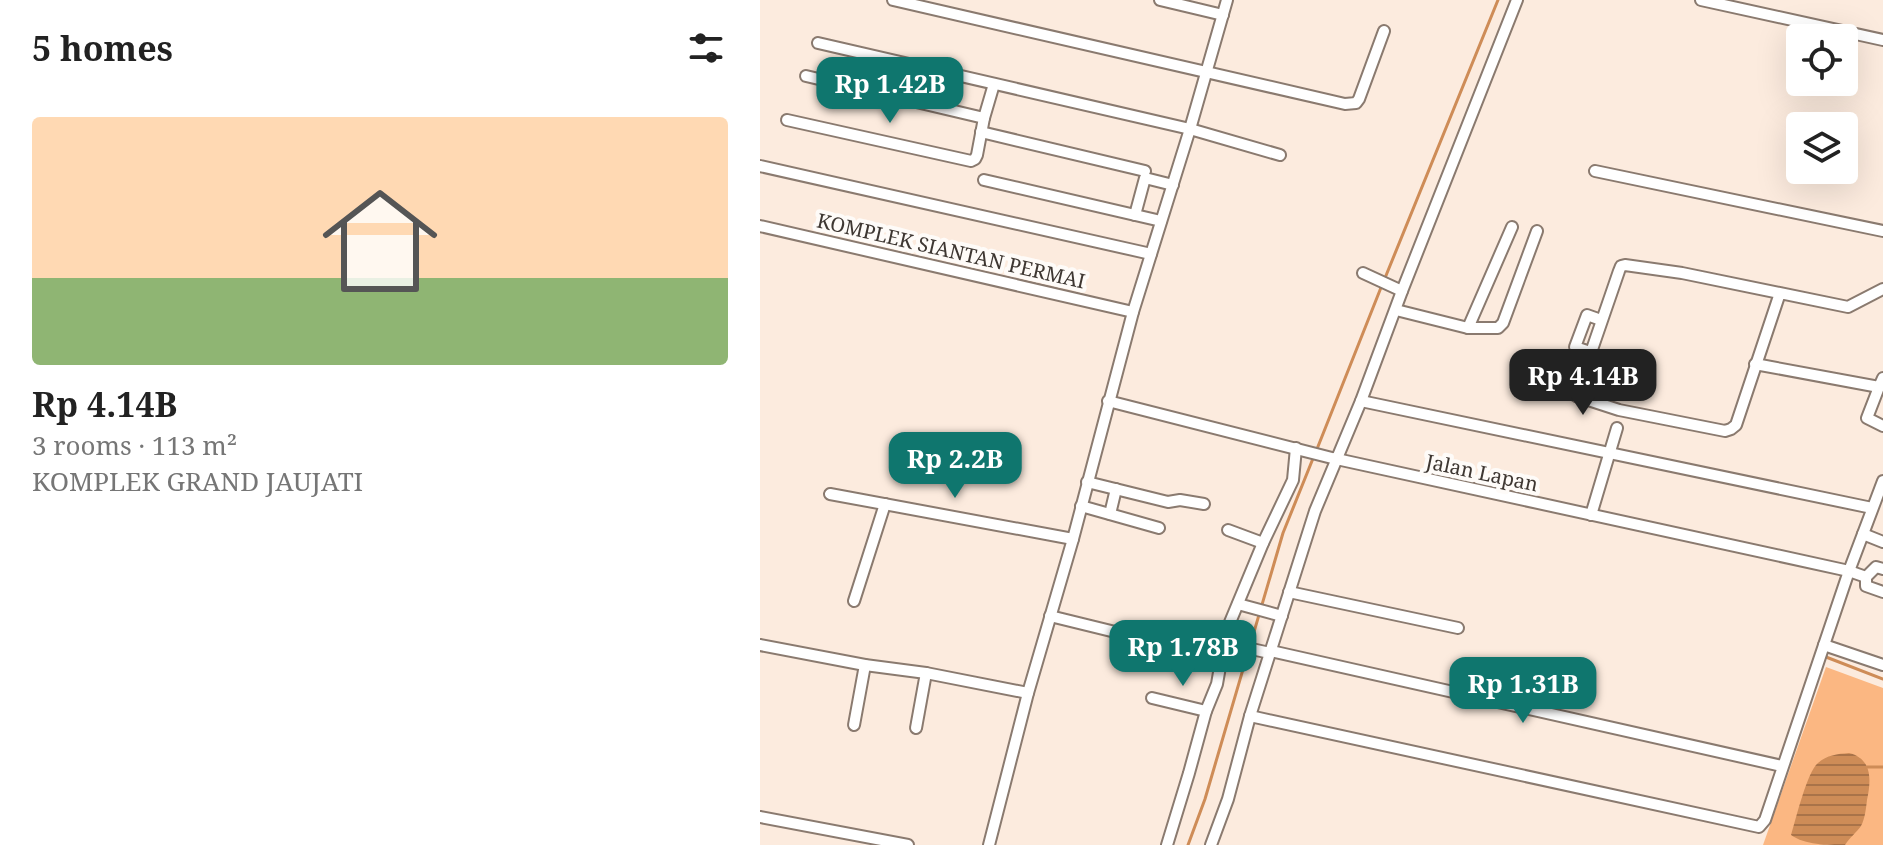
<!DOCTYPE html>
<meta charset="utf-8">
<style>
:root{--surface:#fff;--page:#f2f2f2;--text:#222;--muted:#767676;--line:#e0e0e0;--accent:#0f766e}
body{margin:0;font-family:"Noto Serif",serif;background:var(--page);color:var(--text);height:100vh;display:flex;flex-direction:column;font-size:30px;white-space:nowrap}
*{box-sizing:border-box;margin:0}
p{font-size:26px;color:var(--muted)}
.icon{flex:none;width:44px;height:44px;fill:none;stroke:currentColor;stroke-width:2;stroke-linecap:round;stroke-linejoin:round}
.map{position:relative;flex:1;overflow:hidden}
.drawer{display:flex;flex-direction:column;background:var(--surface);width:760px}
.drawer>*{flex:none}
.tools{position:absolute;left:1026px;top:24px;display:grid;gap:16px}
.tools a{display:grid;place-items:center;width:72px;height:72px;border-radius:8px;background:var(--surface);box-shadow:0 8px 32px #0002;font-size:40px}
.price{position:absolute;translate:-50% -68px;padding:0 18px;border-radius:16px;background:var(--accent);color:#fff;font-size:26px;line-height:52px;filter:drop-shadow(0 2px 4px #0008)}
.price::after{content:'';position:absolute;left:50%;top:48px;width:24px;height:18px;margin-left:-12px;background:inherit;clip-path:polygon(0 0,100% 0,50% 100%)}
.price.current{background:#222;color:#fff}
ul{padding:0;list-style:none}
li{display:grid;align-content:center;gap:16px;height:424px;padding:0 32px}
li+li{border-top:2px solid var(--line)}
li span{display:grid;place-items:center;height:248px;border-radius:8px;color:#555}
li>.icon{margin-inline-start:auto}
span .icon{width:144px;height:144px;fill:#fffc;stroke-width:1}
li b{font-size:34px}
h2{display:flex;justify-content:space-between;align-items:center;height:96px;padding:0 32px;font-size:34px}
main{display:flex;flex:1;min-height:0}
.map>svg:first-child{display:block}
.green{fill:#fbb782}
.water{fill:url(#water-rules)}
.lines{fill:none;stroke-linecap:round;stroke-linejoin:round}
.stream{stroke:#ce8c57;stroke-width:3}
.minor-casing{stroke:#8a7a6f;stroke-width:14}
.minor{stroke:#fff;stroke-width:10}
.labels{text-anchor:middle;stroke-width:8;stroke-linejoin:round;paint-order:stroke}
.street-label{font-size:20px;fill:#3e3732;stroke:#fefbf8}
</style>
<main>
<section class="drawer">
<h2>5 homes<svg class="icon" aria-label="filters" viewBox="0 0 24 24"><path d="M4 7h16M4 17h16"/><circle cx="9" cy="7" r="2"/><circle cx="15" cy="17" r="2"/></svg></h2>
<ul>
<li><span style="background:linear-gradient(#ffd9b3 65%,#8fb573 0)"><svg class="icon" aria-label="home" viewBox="0 0 24 24"><path d="M3 11l9-7 9 7M6 9v11h12V9"/></svg></span><div><b>Rp 4.14B</b><p>3 rooms · 113 m²</p><p>KOMPLEK GRAND JAUJATI</p></div></li>
</ul>
</section>
<div class="map">
<svg width="1123" height="845" viewBox="0 0 1123 845">
<defs>
<pattern id="water-rules" width="6" height="5" patternUnits="userSpaceOnUse" patternTransform="scale(2)"><rect width="6" height="5" fill="#ce8c57"/><path d="M0 2.5h6" fill="none" stroke="#a97349"/></pattern>
</defs>
<rect width="100%" height="100%" fill="#fcebde"/>
<polygon class="green" points="1066,667 1123,688 1123,845 1003,845"/>
<path class="water" d="M1089,753C1113,759 1111,781 1107,800C1106,808 1105,819 1101,826C1097,832 1089,838 1085,845C1067,845 1045,845 1031,835C1036,819 1047,772 1058,763C1067,755 1077,754 1089,753Z"/>
<g class="lines">
<g class="stream">
<polyline points="625,278 738,0"/>
<polyline points="557,449 622,285"/>
<polyline points="1066,657 1123,679"/>
<polyline points="1107,767 1123,767"/>
<polyline points="428,845 445,799 523,533 554,456"/>
</g>
<defs>
<g id="minor">
<polyline points="133,0 585,104 596,103 599,99 624,31"/>
<polyline points="400,0 463,15"/>
<polyline points="941,0 1123,40"/>
<polyline points="58,43 430,129 520,155"/>
<polyline points="46,76 224,118 234,84"/>
<polyline points="27,120 211,161 215,159 217,155 224,118"/>
<polyline points="221,132 385,171"/>
<polyline points="0,166 391,254"/>
<polyline points="835,171 1123,231"/>
<polyline points="224,180 401,221"/>
<polyline points="375,215 385,178 413,185"/>
<polyline points="0,226 373,312"/>
<polyline points="603,273 642,291"/>
<polyline points="1020,293 976,425 971,429 965,431 859,410 816,396 859,271 861,266 865,265 922,273 1088,307 1123,289"/>
<polyline points="636,310 708,328 738,328 743,323 777,231"/>
<polyline points="708,328 752,227"/>
<polyline points="830,352 815,347 827,315 841,320"/>
<polyline points="995,364 1119,387 1123,378"/>
<polyline points="1119,387 1107,418 1123,426"/>
<polyline points="348,401 572,458 1089,571 1106,577"/>
<polyline points="601,401 1112,508"/>
<polyline points="327,482 408,502 420,500 444,504"/>
<polyline points="70,494 313,539"/>
<polyline points="321,506 399,528"/>
<polyline points="350,514 356,489"/>
<polyline points="831,515 857,428"/>
<polyline points="468,530 503,543"/>
<polyline points="1103,534 1123,542"/>
<polyline points="1106,577 1106,586 1123,592"/>
<polyline points="1106,577 1116,567 1123,569"/>
<polyline points="529,592 698,628"/>
<polyline points="94,601 125,504"/>
<polyline points="478,604 522,616"/>
<polyline points="290,616 392,641"/>
<polyline points="464,643 510,653"/>
<polyline points="395,644 461,658"/>
<polyline points="0,645 105,665 166,673 268,693"/>
<polyline points="1064,645 1123,665"/>
<polyline points="511,651 1022,766"/>
<polyline points="392,698 446,711"/>
<polyline points="490,716 999,827 1005,820 1089,571 1123,481"/>
<polyline points="94,725 105,665"/>
<polyline points="156,728 166,673"/>
<polyline points="0,817 148,845"/>
<polyline points="229,845 268,693 313,539 373,312 430,129 467,0"/>
<polyline points="407,845 429,773 446,711 457,684 466,632 503,543 533,480 536,448"/>
<polyline points="451,845 468,799 490,716 555,511 601,401 642,291 757,0"/>
</g>
</defs>
<use href="#minor" class="minor-casing"/>
<use href="#minor" class="minor"/>
</g>
<g class="labels">
<g class="street-label">
<text transform="translate(191 251) rotate(13)" y="7">KOMPLEK SIANTAN PERMAI</text>
<text transform="translate(722 473) rotate(12)" y="7">Jalan Lapan</text>
</g>
</g>
</svg>
<div class="tools">
<a><svg class="icon" aria-label="locate" viewBox="0 0 24 24"><circle cx="12" cy="12" r="6"/><path d="M12 2v4M12 18v4M2 12h4M18 12h4"/></svg></a>
<a><svg class="icon" aria-label="layers" viewBox="0 0 24 24"><path d="M12 4l9 5-9 5-9-5zM3 14l9 5 9-5"/></svg></a>
</div>
<b class="price" style="left:130px;top:125px">Rp 1.42B</b>
<b class="price current" style="left:823px;top:417px">Rp 4.14B</b>
<b class="price" style="left:195px;top:500px">Rp 2.2B</b>
<b class="price" style="left:423px;top:688px">Rp 1.78B</b>
<b class="price" style="left:763px;top:725px">Rp 1.31B</b>
</div>
</main>
